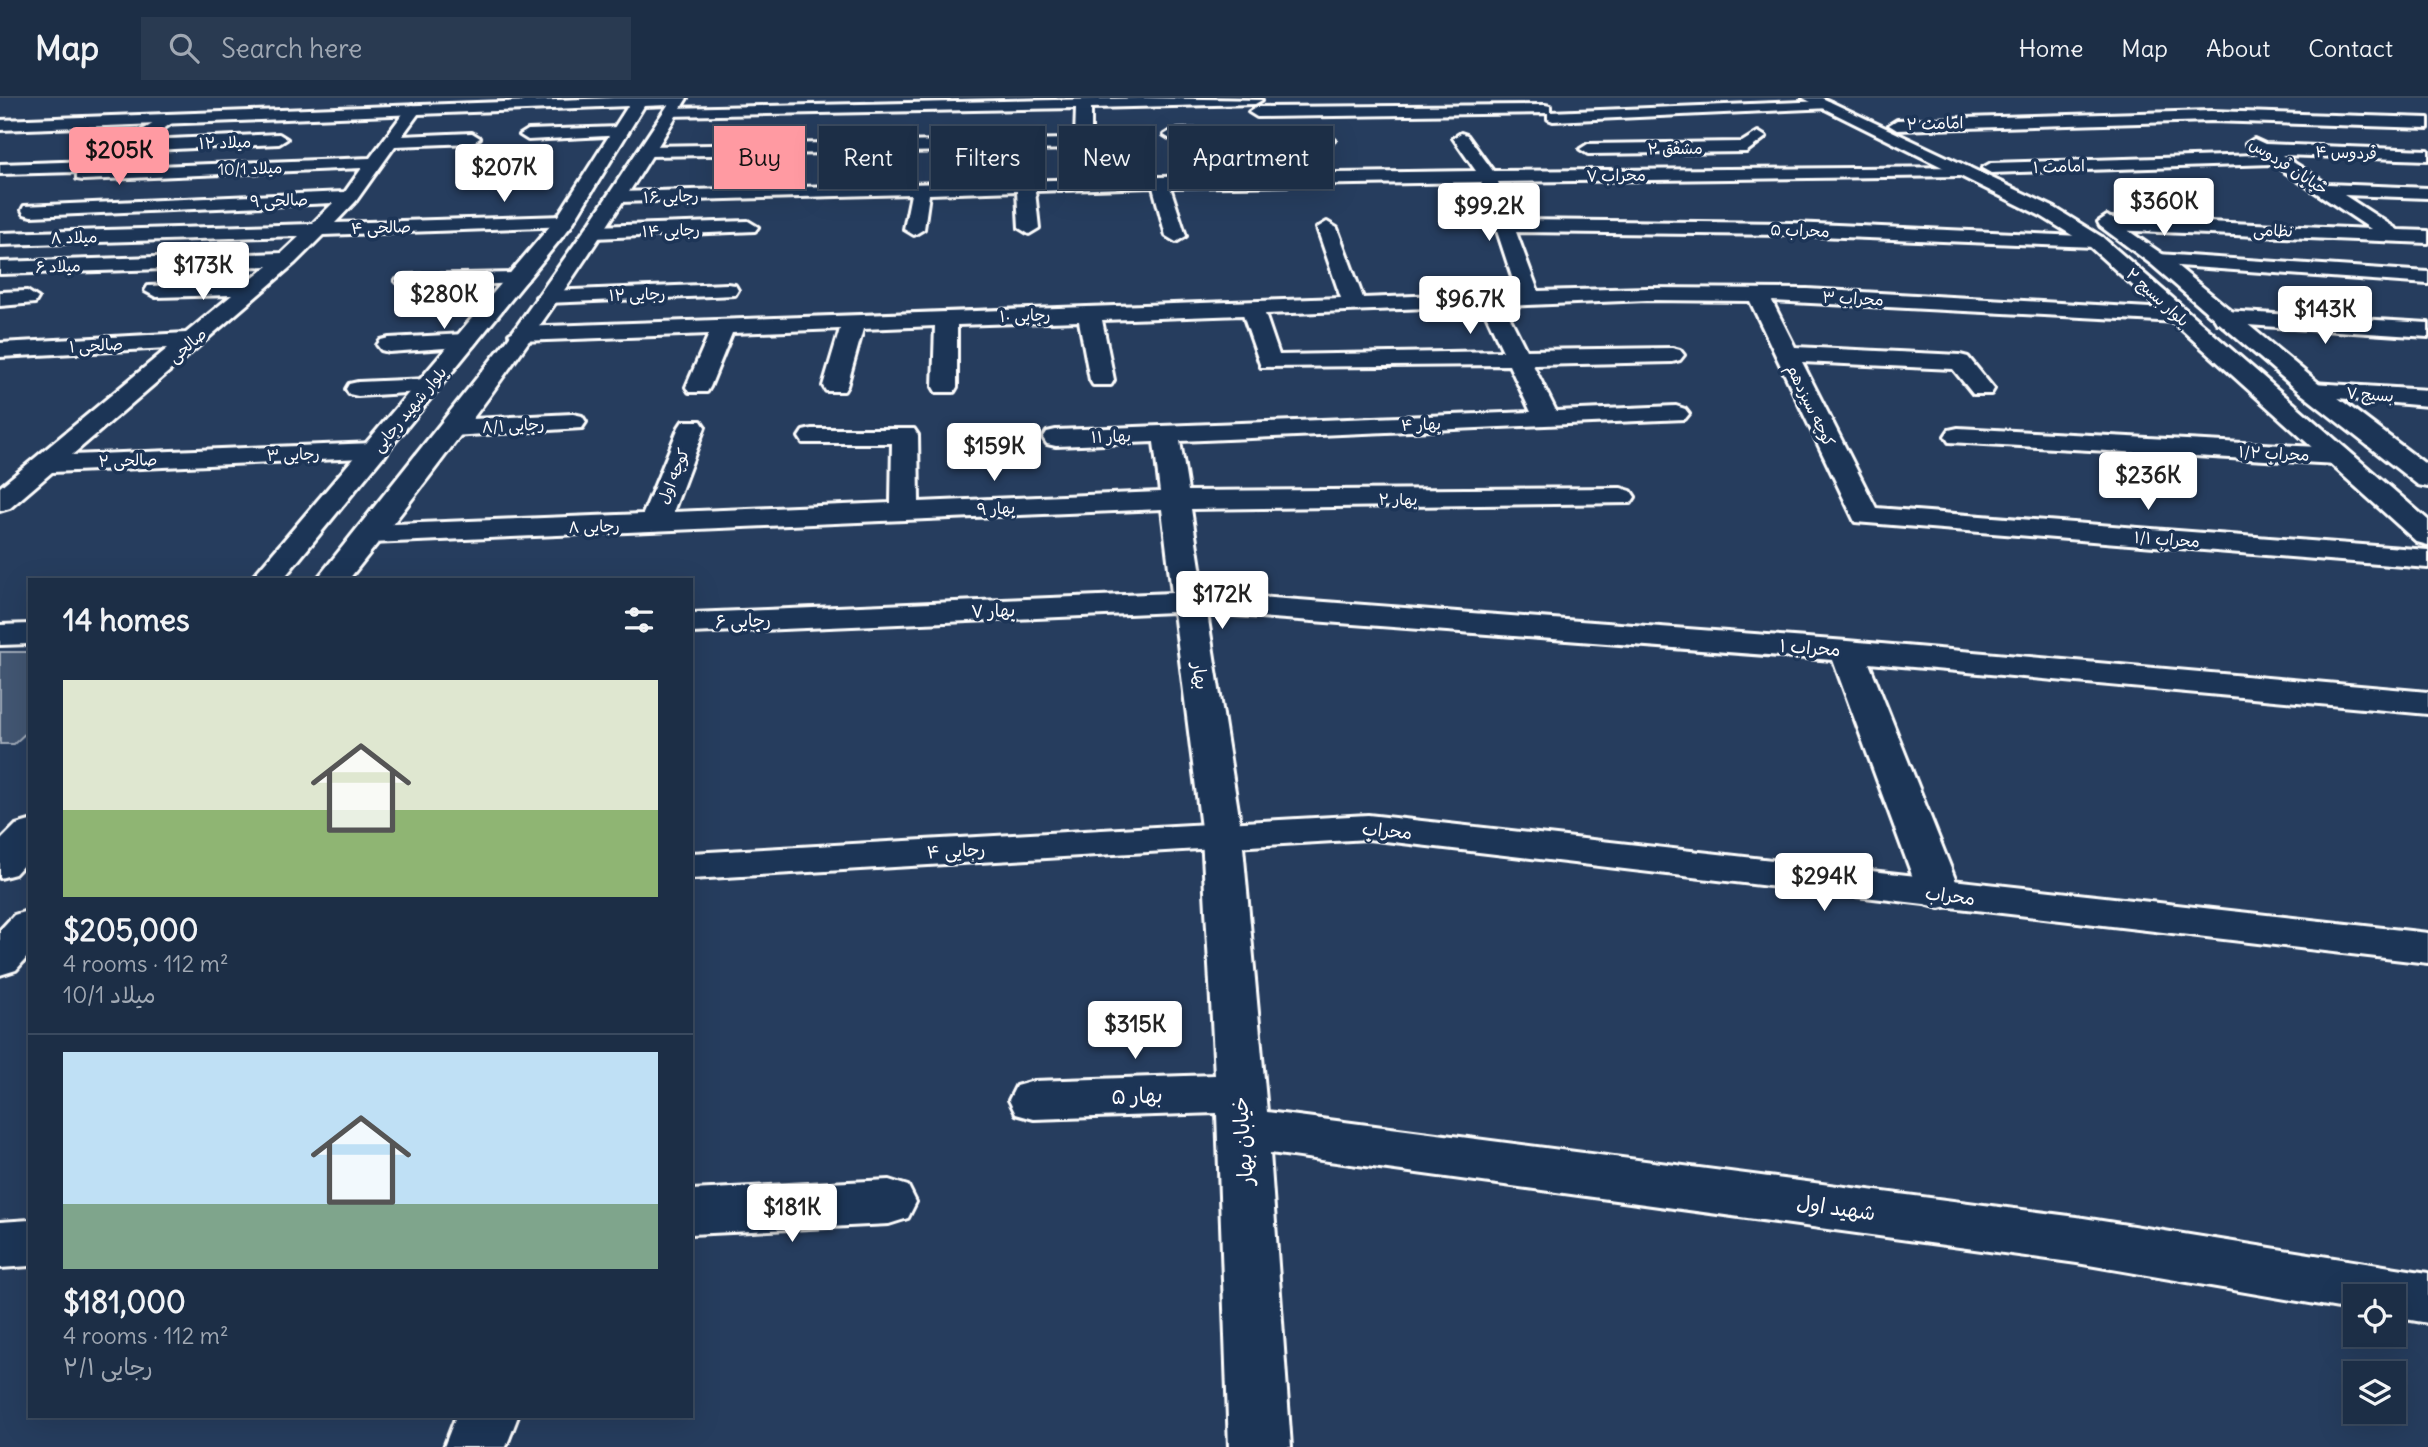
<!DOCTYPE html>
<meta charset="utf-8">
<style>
:root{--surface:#1c2e46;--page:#293a51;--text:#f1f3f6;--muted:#a0a8b3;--line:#3a4a5f;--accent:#ff9aa2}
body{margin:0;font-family:Delius,"Playpen Sans Arabic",sans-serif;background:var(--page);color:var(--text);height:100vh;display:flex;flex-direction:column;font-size:26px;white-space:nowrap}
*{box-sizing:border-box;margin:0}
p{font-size:23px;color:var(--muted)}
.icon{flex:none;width:38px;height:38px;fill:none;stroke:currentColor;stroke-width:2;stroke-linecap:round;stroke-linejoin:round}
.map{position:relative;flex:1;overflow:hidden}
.details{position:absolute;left:28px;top:480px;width:665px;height:840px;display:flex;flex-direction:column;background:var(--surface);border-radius:0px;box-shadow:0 7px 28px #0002,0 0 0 2px var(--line)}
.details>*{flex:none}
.hud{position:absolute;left:714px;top:28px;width:665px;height:63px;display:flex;gap:14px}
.tools{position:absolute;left:2343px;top:1186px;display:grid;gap:14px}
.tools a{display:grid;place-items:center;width:63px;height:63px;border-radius:0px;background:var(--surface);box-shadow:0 7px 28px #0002,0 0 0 2px var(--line);font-size:35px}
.price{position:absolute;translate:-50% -60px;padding:0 16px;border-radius:7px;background:#fff;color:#222;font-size:23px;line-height:46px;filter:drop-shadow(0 2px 4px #0008)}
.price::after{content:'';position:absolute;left:50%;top:42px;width:21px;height:16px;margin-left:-10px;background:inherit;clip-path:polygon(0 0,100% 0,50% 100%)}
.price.on{background:var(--accent);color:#111}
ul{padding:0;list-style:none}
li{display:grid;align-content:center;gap:14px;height:371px;padding:0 35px}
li+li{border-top:2px solid var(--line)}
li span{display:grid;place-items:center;height:217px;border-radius:0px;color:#555}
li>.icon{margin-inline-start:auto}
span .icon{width:126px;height:126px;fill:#fffc;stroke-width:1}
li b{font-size:30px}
h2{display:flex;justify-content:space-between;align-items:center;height:84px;padding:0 35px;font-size:30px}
.tag{padding:0 24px;border-radius:0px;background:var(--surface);box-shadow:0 7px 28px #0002,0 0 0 2px var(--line);font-size:24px;line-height:63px}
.tag.on{background:var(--accent);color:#111}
header{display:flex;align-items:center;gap:42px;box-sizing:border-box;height:98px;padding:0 35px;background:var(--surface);border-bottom:2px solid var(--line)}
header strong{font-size:33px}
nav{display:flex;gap:38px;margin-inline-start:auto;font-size:24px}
.search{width:490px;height:63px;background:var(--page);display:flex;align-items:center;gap:18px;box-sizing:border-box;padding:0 24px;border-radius:0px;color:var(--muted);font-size:26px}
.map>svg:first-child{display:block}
.green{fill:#425672;stroke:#a0aab8;stroke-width:2}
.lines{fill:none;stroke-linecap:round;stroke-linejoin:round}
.street-casing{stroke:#fff;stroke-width:6}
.secondary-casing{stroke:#fff;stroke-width:6}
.street{fill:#1d3557;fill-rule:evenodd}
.secondary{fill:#1d3557;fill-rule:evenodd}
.labels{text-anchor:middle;stroke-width:7;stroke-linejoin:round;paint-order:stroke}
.far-street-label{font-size:16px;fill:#fff;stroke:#1d3557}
.street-label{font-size:18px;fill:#fff;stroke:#1d3557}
.near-street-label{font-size:21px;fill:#fff;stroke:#1d3557}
</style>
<header>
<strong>Map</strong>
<div class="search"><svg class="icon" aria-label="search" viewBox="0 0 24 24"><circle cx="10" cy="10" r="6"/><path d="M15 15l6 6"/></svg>Search here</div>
<nav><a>Home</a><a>Map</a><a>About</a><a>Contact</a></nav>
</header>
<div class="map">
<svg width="2428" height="1349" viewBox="0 0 2428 1349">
<rect width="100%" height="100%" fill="#263d5e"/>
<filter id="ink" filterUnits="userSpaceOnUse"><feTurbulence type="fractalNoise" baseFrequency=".0143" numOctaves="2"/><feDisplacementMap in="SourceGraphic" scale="14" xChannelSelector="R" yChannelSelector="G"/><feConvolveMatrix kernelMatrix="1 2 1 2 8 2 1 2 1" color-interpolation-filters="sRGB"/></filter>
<g filter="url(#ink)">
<polygon class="green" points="0,554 30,554 30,631 14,646 0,646"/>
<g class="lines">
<defs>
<g id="street">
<polygon points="522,0 537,0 528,6 523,5"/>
<polygon points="1146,0 1262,2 1255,6 1091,10 1091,46 1083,51 648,58 640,53 648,48 1075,41 1076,10 666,18 663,15 671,10"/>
<polygon points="1826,3 1831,4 1831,10 1553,23 1548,21 1548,15 1257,19 1249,14 1257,9 1545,7 1550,8 1550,14"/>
<polygon points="413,7 421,12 402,38 472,35 480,40 472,45 395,48 356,103 335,125 564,118 571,120 573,124 571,128 323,137 295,165 72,357 374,345 384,347 388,353 384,359 52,374 10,410 0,413 0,389 168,250 0,259 0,245 186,235 232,197 156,199 145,193 148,188 248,184 268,168 0,176 0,164 282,155 300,138 0,147 0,135 312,126 333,105 31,118 24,116 22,112 24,108 345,94 362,70 83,82 77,81 77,74 0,76 0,66 93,63 167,17 172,19 172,25 147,42 279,36 287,41 279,46 131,53 105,70 370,60 408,9"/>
<polygon points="2211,13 2428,20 2428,30 2211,23 1897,32 1889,27 1897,22"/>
<polygon points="620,29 628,34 626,37 528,42 520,37 528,32"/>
<polygon points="1261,31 1267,33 1267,38 1327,37 1335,42 1327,47 1262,48 1256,46 1255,41 1172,42 1164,37 1172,32"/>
<polygon points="1758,34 1766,39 1746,54 1588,56 1580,51 1588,46 1742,44"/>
<path d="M1461,35L1467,37L1493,73L1969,69L1972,73L1963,78L1498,84L1512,122L1793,125L2102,139L2105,143L2095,149L1793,137L1516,134L1538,193L1647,190L1807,191L2186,212L2189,217L2178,224L1772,203L1795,249L1960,257L1968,259L1994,291L1991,296H1973L1953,271L1802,264L1876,410L2428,452V470L1855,424L1750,203L1647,202L1504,208L1526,252L1672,250L1680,252L1684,257L1680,262L1672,264L1533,267L1556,313L1676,308L1685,311L1689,316L1685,321L1180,343L1188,393L1621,390L1631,393L1635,399L1631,405L1191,411L1204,495L1847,543L2428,594V616L1869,565L1961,796L1955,806L1940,810L1925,806L1919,796L1833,562L1207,515L1242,738L1267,1014L2077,1119L2428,1175V1225L2394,1219V1199H2356V1213L2077,1165L1270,1055L1291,1349H1229L1217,1015L1034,1021L1016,1016L1009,1002L1016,988L1034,983L1215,977L1202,738L1174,514L691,535V515L1172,495L1162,411L371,445L360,442L356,436L360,430L371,427L643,416L679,329L683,323H701L705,329L673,414L891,405L892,345H803L799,339L803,333L812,331H914L918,337L919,404L1160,394L1154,344L1056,348L1047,346L1043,340L1047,334L1056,332L1531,314L1509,267L1261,269L1243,217L1102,222L1114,282L1111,287H1093L1090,282L1079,223L957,227V289L954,294H936L933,289L935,228L863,231L847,288L844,293H826L823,288L840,231L732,235L710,289L707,294H689L686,289L709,236L520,243L509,236L520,229L1341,200L1317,130L1327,124L1337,130L1363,200L1517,194L1481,84L1170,89L1186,138L1176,144L1166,138L1153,89L1035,93L1039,130L1029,136L1019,130L1017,93L929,96L924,131L914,137L904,131L911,96L619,104L610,99L619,94L1269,76L1476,73L1453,40ZM1482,208L1503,253L1279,257L1265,216Z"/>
<polygon points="2254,41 2265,46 2428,52 2428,62 2282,57 2327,86 2428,90 2428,100 2344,97 2398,132 2428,133 2428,145 2111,132 2101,126 2111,120 2371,131 2273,66 1991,75 1982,70 1991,65 2259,57 2246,46"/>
<polygon points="748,123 758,129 755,133 594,140 584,134 594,128"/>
<polygon points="2158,156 2428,174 2428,186 2151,166 2148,162 2151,158"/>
<polygon points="517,175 528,181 524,185 406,189 395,183 406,177"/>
<polygon points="727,186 735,187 738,192 735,197 547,205 536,199 547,193"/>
<polygon points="27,193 38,200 35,205 0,208 0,194"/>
<polygon points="2225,213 2428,225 2428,239 2217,225 2214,220"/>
<polygon points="465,236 473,238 477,243 473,248 389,254 381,252 377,247 381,242 389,240"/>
<polygon points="428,281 437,283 440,288 437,293 358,298 349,296 346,291 349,286 358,284"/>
<polygon points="2312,285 2428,292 2428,308 2303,297 2300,292 2303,287"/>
<polygon points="573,316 582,318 586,324 582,330 452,338 443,336 439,330 443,324 452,322"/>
<polygon points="1958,330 2337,350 2347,352 2351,358 2347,364 2337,366 1949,344 1945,338 1949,332"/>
<polygon points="889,1082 908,1088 916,1104 908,1120 889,1126 691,1136 691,1092"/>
<polygon points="30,1122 30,1168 0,1170 0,1124"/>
<polygon points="456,1318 518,1318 506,1349 444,1349"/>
</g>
<g id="secondary">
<path d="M613,0H687C587,168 472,328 349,481H317L507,242L591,123L668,7L644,8L571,128L283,481H251L556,121L628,8L0,32V22Z"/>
<polygon points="1803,0 1822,0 2055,110 2102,139 2428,422 2428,447 2417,444 2088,147 2041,118"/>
<polygon points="2107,118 2165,158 2321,287 2428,368 2428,389 2418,387 2303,297 2151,166 2100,128 2098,124"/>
<polygon points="30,526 30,546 0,547 0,527"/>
<polygon points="1368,717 2428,835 2428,865 1368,741 691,781 691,755"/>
<polygon points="30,723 30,760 15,776 0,780 0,743 16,727"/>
<polygon points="30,812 30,856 16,872 0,877 0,832 14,817"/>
</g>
</defs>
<use href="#street" class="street-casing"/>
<use href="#secondary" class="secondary-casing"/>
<use href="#street" class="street"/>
<use href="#secondary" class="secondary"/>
</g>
</g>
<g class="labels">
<g class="far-street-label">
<text transform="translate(1935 25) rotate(-2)" y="6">امامت ۲</text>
<text transform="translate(225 44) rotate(-2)" y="6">میلاد ۱۲</text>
<text transform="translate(1675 50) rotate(-1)" y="6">مشفق ۲</text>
<text transform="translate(2346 54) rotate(2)" y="6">فردوس ۴</text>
<text transform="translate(2059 68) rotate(-2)" y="6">امامت ۱</text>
<text transform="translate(2289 68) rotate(33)" y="6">خیابان فردوس</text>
<text transform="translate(250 70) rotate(-2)" y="6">میلاد 10/1</text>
<text transform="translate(1616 77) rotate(-1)" y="6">محراب ۷</text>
<text transform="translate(671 98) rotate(-2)" y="6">رجایی ۱۶</text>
<text transform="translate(279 102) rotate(-2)" y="6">صالحی ۹</text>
<text transform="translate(381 129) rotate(-2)" y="6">صالحی ۴</text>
<text transform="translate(671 132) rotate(-2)" y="6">رجایی ۱۴</text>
<text transform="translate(1800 132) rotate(2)" y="6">محراب ۵</text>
<text transform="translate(2273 132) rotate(2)" y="6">نظامی</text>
<text transform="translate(74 139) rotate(-2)" y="6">میلاد ۸</text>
<text transform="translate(58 168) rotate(-2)" y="6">میلاد ۶</text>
<text transform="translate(637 196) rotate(-2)" y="6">رجایی ۱۲</text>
<text transform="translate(2158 199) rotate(42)" y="6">بلوار بسیج ۲</text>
<text transform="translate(1853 200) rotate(3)" y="6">محراب ۳</text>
<text transform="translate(1025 217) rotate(-2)" y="6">رجایی ۱۰</text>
<text transform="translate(96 247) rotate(-3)" y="6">صالحی ۱</text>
<text transform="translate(187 247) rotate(-40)" y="6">صالحی</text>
<text transform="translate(2370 296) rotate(4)" y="6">۷ بسیج</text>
<text transform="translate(1811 307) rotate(64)" y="6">کوچه سیزدهم</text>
<text transform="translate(409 311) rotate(-50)" y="6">بلوار شهید رجایی</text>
<text transform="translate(1421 326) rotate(-2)" y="6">بهار ۴</text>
<text transform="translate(513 327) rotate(-3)" y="6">رجایی ۸/۱</text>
<text transform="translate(1111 338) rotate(-2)" y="6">بهار ۱۱</text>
<text transform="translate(2274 355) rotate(3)" y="6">محراب ۱/۲</text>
<text transform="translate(293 356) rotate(-2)" y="6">رجایی ۳</text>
<text transform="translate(128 362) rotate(-2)" y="6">صالحی ۲</text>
<text transform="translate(673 378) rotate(-68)" y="6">کوچه اول</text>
<text x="1398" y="407">بهار ۲</text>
<text transform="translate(996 410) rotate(-3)" y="6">بهار ۹</text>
<text transform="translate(594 428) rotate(-2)" y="6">رجایی ۸</text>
<text transform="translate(2167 441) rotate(4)" y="6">محراب ۱/۱</text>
</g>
<g class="street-label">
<text transform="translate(993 513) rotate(-2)" y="6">بهار ۷</text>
<text transform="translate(743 523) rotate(-2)" y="6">رجایی ۶</text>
<text transform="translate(1810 550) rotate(4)" y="6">محراب ۱</text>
<text transform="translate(1200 578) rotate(82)" y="6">بهار</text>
<text transform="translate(1387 733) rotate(5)" y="6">محراب</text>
<text transform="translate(956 753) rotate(-3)" y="6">رجایی ۴</text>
<text transform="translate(1950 798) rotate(7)" y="6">محراب</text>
</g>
<g class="near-street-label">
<text transform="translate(1137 998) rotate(-2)" y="7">بهار ۵</text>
<text transform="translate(1243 1043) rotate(-94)" y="7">خیابان بهار</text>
<text transform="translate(1836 1110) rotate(8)" y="7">شهید اول</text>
</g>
</g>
</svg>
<div class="tools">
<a><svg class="icon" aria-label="locate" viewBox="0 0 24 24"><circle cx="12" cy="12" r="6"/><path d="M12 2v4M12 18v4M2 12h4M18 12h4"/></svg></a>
<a><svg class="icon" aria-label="layers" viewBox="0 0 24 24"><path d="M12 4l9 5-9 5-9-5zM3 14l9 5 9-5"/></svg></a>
</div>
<b class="price on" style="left:119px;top:89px">$205K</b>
<b class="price" style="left:504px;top:106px">$207K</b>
<b class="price" style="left:2164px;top:140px">$360K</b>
<b class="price" style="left:1489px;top:145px">$99.2K</b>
<b class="price" style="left:203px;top:204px">$173K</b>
<b class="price" style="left:444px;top:233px">$280K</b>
<b class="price" style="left:1470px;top:238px">$96.7K</b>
<b class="price" style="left:2325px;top:248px">$143K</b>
<b class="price" style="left:994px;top:385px">$159K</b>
<b class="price" style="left:2148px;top:414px">$236K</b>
<b class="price" style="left:1222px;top:533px">$172K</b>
<b class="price" style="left:1824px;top:815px">$294K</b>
<b class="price" style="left:1135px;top:963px">$315K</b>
<b class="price" style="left:792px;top:1146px">$181K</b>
<div class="hud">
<a class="tag on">Buy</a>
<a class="tag">Rent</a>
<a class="tag">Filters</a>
<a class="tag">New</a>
<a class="tag">Apartment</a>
</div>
<section class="details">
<h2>14 homes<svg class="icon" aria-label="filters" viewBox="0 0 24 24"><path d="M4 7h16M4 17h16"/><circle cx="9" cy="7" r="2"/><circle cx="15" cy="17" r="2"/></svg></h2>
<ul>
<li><span style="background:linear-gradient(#dfe7d0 60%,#8fb573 0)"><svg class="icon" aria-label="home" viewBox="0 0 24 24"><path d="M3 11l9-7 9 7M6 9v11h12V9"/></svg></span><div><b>$205,000</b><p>4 rooms · 112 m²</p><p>میلاد 10/1</p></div></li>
<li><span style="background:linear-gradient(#bfe0f5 70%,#7fa58c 0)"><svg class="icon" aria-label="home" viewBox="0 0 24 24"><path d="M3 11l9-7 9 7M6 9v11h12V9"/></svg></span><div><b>$181,000</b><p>4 rooms · 112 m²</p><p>رجایی ۲/۱</p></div></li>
</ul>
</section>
</div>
